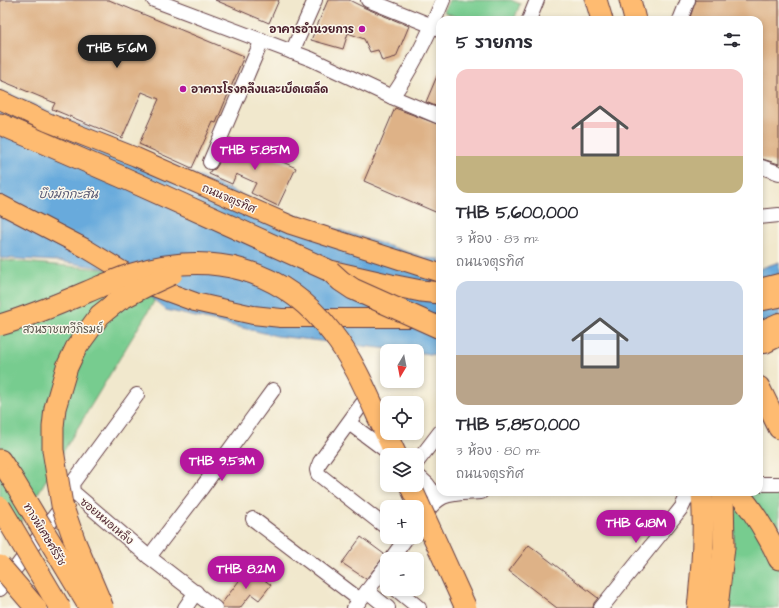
<!DOCTYPE html>
<html lang="th">
<meta charset="utf-8">
<style>
:root{--surface:#fff;--page:#f7f7f7;--text:#2b2b33;--muted:#7c7c81;--accent:#b5179e}
body{margin:0;font-family:"Architects Daughter","Playpen Sans Thai",sans-serif;background:var(--page);color:var(--text);height:100vh;display:flex;flex-direction:column;font-size:15px;white-space:nowrap}
*{box-sizing:border-box;margin:0}
p{font-size:13px;color:var(--muted)}
.icon{flex:none;width:22px;height:22px;fill:none;stroke:currentColor;stroke-width:2;stroke-linecap:round;stroke-linejoin:round}
.map{position:relative;flex:1;overflow:hidden}
.panel{position:absolute;left:436px;top:16px;width:327px;height:480px;display:flex;flex-direction:column;background:var(--surface);border-radius:12px;box-shadow:0 2px 6px #0003}
.panel>*{flex:none}
.needle{width:26px;rotate:190deg}
.fabs{position:absolute;left:380px;top:344px;display:grid;gap:8px}
.fabs a{display:grid;place-items:center;width:44px;height:44px;border-radius:8px;background:var(--surface);box-shadow:0 2px 6px #0003;font-size:20px}
.price{position:absolute;translate:-50% -34px;padding:0 9px;border-radius:14px;background:var(--accent);color:#fff;font-size:13px;line-height:26px;filter:drop-shadow(0 1px 2px #0008)}
.price::after{content:'';position:absolute;left:50%;top:24px;width:12px;height:9px;margin-left:-6px;background:inherit;clip-path:polygon(0 0,100% 0,50% 100%)}
.price.current{background:#222;color:#fff}
ul{padding:0;list-style:none}
li{display:grid;align-content:center;gap:8px;height:212px;padding:0 20px}
li span{display:grid;place-items:center;height:124px;border-radius:12px;color:#555}
li>.icon{margin-inline-start:auto}
span .icon{width:72px;height:72px;fill:#fffc;stroke-width:1}
li b{font-size:17px}
h2{display:flex;justify-content:space-between;align-items:center;height:48px;padding:0 20px;font-size:17px}
.map>svg:first-child{display:block}
.green{fill:#77cc8f;stroke:#60765d}
.water{fill:#67aadc;stroke:#586484}
.building{fill:#deb287}
.lines{fill:none;stroke-linecap:round;stroke-linejoin:round}
.minor-casing{stroke:#633d43;stroke-width:16}
.major-casing{stroke:#633d43;stroke-width:20}
.highway-casing{stroke:#633d43;stroke-width:23}
.minor{stroke:#fff;stroke-width:14}
.major{stroke:#febb71;stroke-width:18}
.highway{stroke:#febb71;stroke-width:21}
.highway-bridge-casing{stroke:#633d43;stroke-width:23;stroke-linecap:butt}
.highway-bridge{stroke:#febb71;stroke-width:21}
.poi-dot{fill:#b5179e;stroke:#fbf7ec;stroke-width:1.5}
.labels{text-anchor:middle;stroke-width:3;stroke-linejoin:round;paint-order:stroke}
.poi-label{font-size:11px;font-weight:bold;fill:#4a1f2b;stroke:#fbf7ec;text-anchor:end}
.street-label{font-size:11px;fill:#4a1f2b;stroke:#fbf7ec}
.park-label{font-size:11px;fill:#585349;stroke:#fbf7ec}
.water-label{font-size:12px;font-style:italic;fill:#565772;stroke:#fbf7ec}
</style>
<div class="map">
<svg width="779" height="608" viewBox="0 0 779 608">
<rect width="100%" height="100%" fill="#fbf7ec"/>
<filter id="ink" filterUnits="userSpaceOnUse"><feTurbulence type="fractalNoise" baseFrequency=".025" numOctaves="2"/><feDisplacementMap in="SourceGraphic" scale="8" xChannelSelector="R" yChannelSelector="G"/><feConvolveMatrix kernelMatrix="1 2 1 2 8 2 1 2 1" color-interpolation-filters="sRGB"/></filter>
<filter id="wash" filterUnits="userSpaceOnUse"><feTurbulence type="fractalNoise" baseFrequency=".012" numOctaves="4" result="noise"/><feDisplacementMap in="SourceGraphic" scale="16" xChannelSelector="R" yChannelSelector="G"/><feGaussianBlur stdDeviation="0.9" result="paint"/><feColorMatrix in="noise" values="0 0 0 0 0 0 0 0 0 0 0 0 0 0 0 0 0 1.4 0 .05"/><feComposite in="paint" operator="in"/></filter>
<g filter="url(#wash)">
<rect width="100%" height="100%" fill="#f1e8cd"/>
<g class="green">
<polygon points="449,0 511,0 520,4 514,20 465,20 444,12"/>
<polygon points="0,260 123,271 155,300 17,528 0,516"/>
<polygon points="779,487 779,608 728,608 730,600 734,532 729,492 759,492 759,488"/>
</g>
<g class="water">
<polygon points="0,90 272,208 426,258 440,259 440,356 417,352 417,351 406,351 277,336 166,310 123,271 57,261 0,258"/>
<polygon points="779,262 779,346 759,355 759,269"/>
</g>
<g id="blocks">
<g class="building">
<polygon points="0,0 109,0 244,56 216,123 213,122 192,168 139,144 159,99 142,92 122,138 52,109 55,103 0,80"/>
<polygon points="215,0 279,0 269,23"/>
<polygon points="328,0 349,0 365,8 409,26 396,57 382,61 378,50 370,52 364,39 348,33 343,49 311,40"/>
<polygon points="696,0 779,0 779,164 759,158 759,20 689,20"/>
<polygon points="440,69 440,108 426,102"/>
<polygon points="395,108 440,125 440,214 364,181"/>
<polygon points="230,138 296,168 278,206 251,193 256,183 236,174 232,184 209,174 211,170 215,169 218,165"/>
<polygon points="361,537 384,554 383,558 366,579 342,563"/>
<polygon points="529,545 598,598 594,603 593,608 557,608 509,571"/>
<polygon points="249,568 271,585 259,600 251,594 240,608 223,608 222,603"/>
</g>
</g>
</g>
<g filter="url(#ink)">
<use href="#blocks" fill-opacity="0" stroke="#633d43" stroke-width="1"/>
<g class="lines">
<defs>
<g id="minor">
<polyline points="154,0 311,59 392,97 440,117"/>
<polyline points="368,0 440,29"/>
<polyline points="529,20 537,0"/>
<polyline points="680,20 688,0"/>
<polyline points="292,52 315,0"/>
<path d="M392,97C413,67 429,34 443,0"/>
<polyline points="210,162 262,40"/>
<polyline points="759,166 779,173"/>
<polyline points="759,217 779,215"/>
<polyline points="137,395 74,481 72,483 73,492 149,557 215,608"/>
<polyline points="362,404 320,462 317,470 318,474 387,528"/>
<polyline points="349,423 392,455"/>
<polyline points="417,462 440,432"/>
<polyline points="417,475 427,484 438,499"/>
<polyline points="759,484 779,484"/>
<polyline points="253,519 360,600"/>
<path d="M420,520C441,491 447,494 481,492"/>
<polyline points="149,557 201,489 273,390"/>
<polyline points="391,559 407,537"/>
<polyline points="0,589 66,501"/>
<polyline points="396,589 419,608"/>
<polyline points="367,591 388,608"/>
<polyline points="185,608 196,592"/>
<polyline points="354,608 387,565"/>
<polyline points="601,608 671,521 682,507 689,492"/>
</g>
<g id="major">
<polyline points="0,100 47,122 136,157 291,225 440,273"/>
<polyline points="0,204 85,248 123,271 154,287 195,302 253,315 281,318 415,318"/>
<polyline points="759,288 779,283"/>
<polyline points="759,302 779,298"/>
<polyline points="759,331 779,322"/>
<polyline points="759,344 765,344 779,337"/>
</g>
<g id="highway">
<polyline points="596,0 602,20"/>
<polyline points="630,0 635,20"/>
<polyline points="0,124 122,177 330,271 391,285 421,291 440,293"/>
<polyline points="759,387 779,428"/>
<polyline points="378,417 396,455"/>
<polyline points="0,460 12,478"/>
<path d="M737,492C755,512 768,535 779,559"/>
<path d="M698,608C702,569 705,532 702,492"/>
<polyline points="717,608 724,547 723,492"/>
</g>
</defs>
<use href="#minor" class="minor-casing"/>
<use href="#major" class="major-casing"/>
<use href="#highway" class="highway-casing"/>
<use href="#minor" class="minor"/>
<use href="#major" class="major"/>
<use href="#highway" class="highway"/>
<defs>
<g id="highway-bridge">
<polyline points="330,271 341,281 353,289 440,328"/>
<path d="M0,325C35,315 68,300 101,286C112,282 122,277 132,274C210,250 281,267 332,333C352,358 365,388 378,417"/>
<polyline points="12,478 90,608"/>
<polyline points="410,485 466,608"/>
<polyline points="0,507 60,608"/>
<polyline points="0,566 36,608"/>
<polyline points="103,608 75,542 62,505 53,450 53,427 55,408 67,367 76,348 100,315 119,300 146,286 172,274"/>
</g>
</defs>
<use href="#highway-bridge" class="highway-bridge-casing"/>
<use href="#highway-bridge" class="highway-bridge"/>
</g>
</g>
<g class="poi-dot">
<circle cx="362" cy="29" r="4"/>
<circle cx="183" cy="89" r="4"/>
</g>
<g class="labels">
<g class="poi-label">
<text x="354" y="33">อาคารอำนวยการ</text>
<text x="191" y="93" text-anchor="start">อาคารโรงกลึงและเบ็ดเตล็ด</text>
</g>
<g class="street-label">
<text transform="translate(229 198) rotate(23)" y="4">ถนนจตุรทิศ</text>
<text transform="translate(107 521) rotate(40)" y="4">ซอยหมอเหล็ง</text>
<text transform="translate(45 534) rotate(59)" y="4">ทางพิเศษศรีรัช</text>
</g>
<g class="park-label">
<text x="63" y="333">สวนราชเทวีภิรมย์</text>
</g>
<g class="water-label">
<text x="68" y="198">บึงมักกะสัน</text>
</g>
</g>
</svg>
<div class="fabs">
<a><svg class="needle" viewBox="-14 -14 28 28"><path d="M0-13l5 13h-10z" fill="#e53935"/><path d="M0 13l5-13h-10z" fill="#7c7c81"/></svg></a>
<a><svg class="icon" aria-label="locate" viewBox="0 0 24 24"><circle cx="12" cy="12" r="6"/><path d="M12 2v4M12 18v4M2 12h4M18 12h4"/></svg></a>
<a><svg class="icon" aria-label="layers" viewBox="0 0 24 24"><path d="M12 4l9 5-9 5-9-5zM3 14l9 5 9-5"/></svg></a>
<a>+</a>
<a>−</a>
</div>
<b class="price current" style="left:117px;top:69px">THB 5.6M</b>
<b class="price" style="left:255px;top:171px">THB 5.85M</b>
<b class="price" style="left:222px;top:482px">THB 9.53M</b>
<b class="price" style="left:636px;top:544px">THB 6.18M</b>
<b class="price" style="left:246px;top:590px">THB 8.2M</b>
<section class="panel">
<h2>5 รายการ<svg class="icon" aria-label="filters" viewBox="0 0 24 24"><path d="M4 7h16M4 17h16"/><circle cx="9" cy="7" r="2"/><circle cx="15" cy="17" r="2"/></svg></h2>
<ul>
<li><span style="background:linear-gradient(#f6c9c9 70%,#c2b280 0)"><svg class="icon" aria-label="home" viewBox="0 0 24 24"><path d="M3 11l9-7 9 7M6 9v11h12V9"/></svg></span><div><b>THB 5,600,000</b><p>3 ห้อง · 83 m²</p><p>ถนนจตุรทิศ</p></div></li>
<li><span style="background:linear-gradient(#c9d6e8 60%,#b9a48a 0)"><svg class="icon" aria-label="home" viewBox="0 0 24 24"><path d="M3 11l9-7 9 7M6 9v11h12V9"/></svg></span><div><b>THB 5,850,000</b><p>3 ห้อง · 80 m²</p><p>ถนนจตุรทิศ</p></div></li>
</ul>
</section>
</div>
